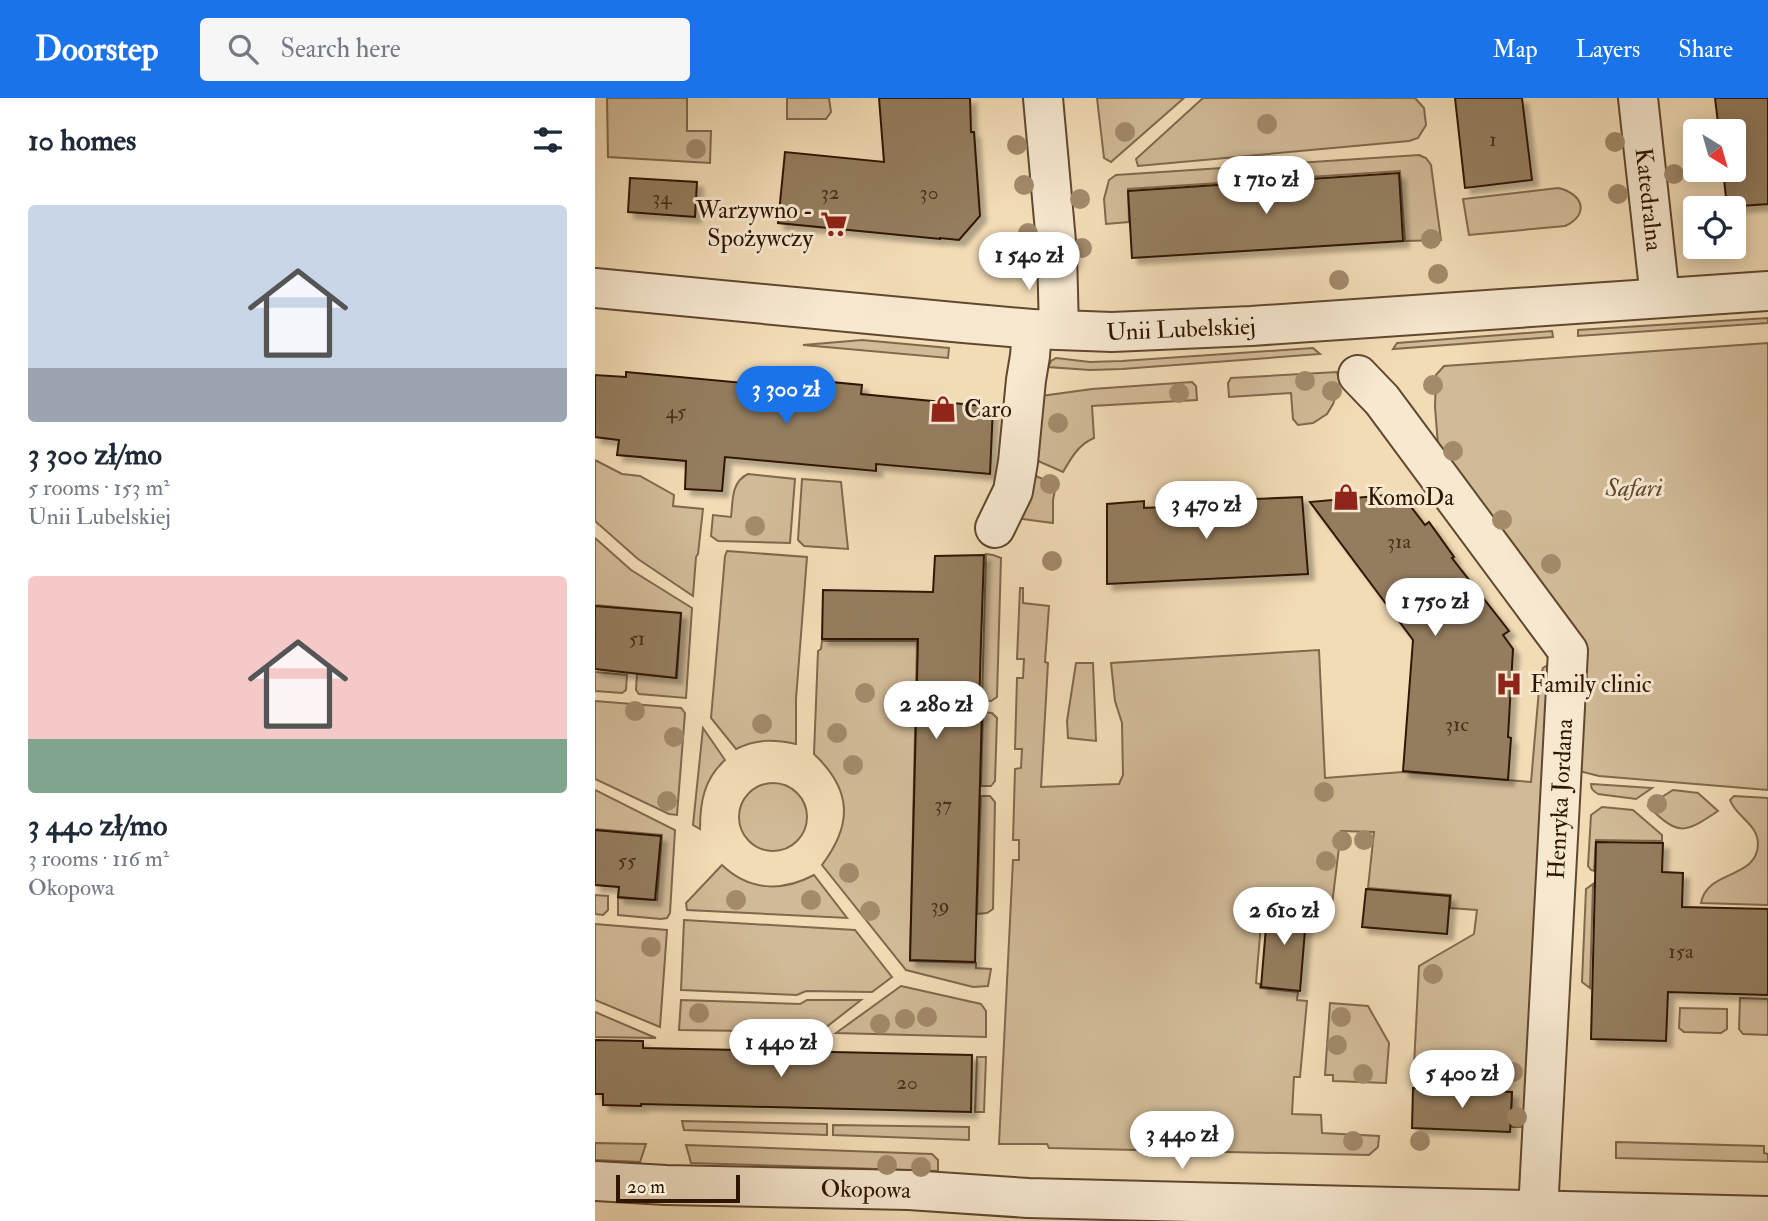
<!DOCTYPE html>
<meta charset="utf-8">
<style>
:root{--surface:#fff;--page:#f6f6f7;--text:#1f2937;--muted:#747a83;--accent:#1a73e8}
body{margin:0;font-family:"IM FELL Double Pica",serif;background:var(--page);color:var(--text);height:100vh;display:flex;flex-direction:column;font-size:26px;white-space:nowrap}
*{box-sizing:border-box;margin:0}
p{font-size:23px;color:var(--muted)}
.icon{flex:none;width:38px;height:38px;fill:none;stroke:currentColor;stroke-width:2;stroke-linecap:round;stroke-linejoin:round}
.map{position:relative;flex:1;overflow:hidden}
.details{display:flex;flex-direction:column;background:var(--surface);width:595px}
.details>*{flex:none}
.needle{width:46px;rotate:143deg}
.fabs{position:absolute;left:1088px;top:21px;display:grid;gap:14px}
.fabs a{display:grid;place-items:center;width:63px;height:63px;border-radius:7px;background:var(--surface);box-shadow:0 4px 18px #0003;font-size:35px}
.scale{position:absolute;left:21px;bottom:18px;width:124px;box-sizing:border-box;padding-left:7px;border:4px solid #2f1600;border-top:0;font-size:19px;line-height:24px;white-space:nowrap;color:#2f1600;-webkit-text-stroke:5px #f7e8d0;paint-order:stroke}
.price{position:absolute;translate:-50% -60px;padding:0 16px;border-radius:24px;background:#fff;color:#222;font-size:23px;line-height:46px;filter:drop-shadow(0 2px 4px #0008)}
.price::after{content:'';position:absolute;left:50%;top:42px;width:21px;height:16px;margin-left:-10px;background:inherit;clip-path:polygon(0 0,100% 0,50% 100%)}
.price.on{background:var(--accent);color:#fff}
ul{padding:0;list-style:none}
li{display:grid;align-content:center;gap:14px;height:371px;padding:0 28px}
li span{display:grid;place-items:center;height:217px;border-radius:7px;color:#555}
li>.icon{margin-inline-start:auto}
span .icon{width:126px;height:126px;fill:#fffc;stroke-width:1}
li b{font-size:30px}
h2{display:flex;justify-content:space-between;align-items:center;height:84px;padding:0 28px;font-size:30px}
header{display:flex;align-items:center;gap:42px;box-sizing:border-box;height:98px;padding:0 35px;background:var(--accent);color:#fff}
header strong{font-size:33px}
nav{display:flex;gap:38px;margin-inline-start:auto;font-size:24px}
.search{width:490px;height:63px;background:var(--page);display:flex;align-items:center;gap:18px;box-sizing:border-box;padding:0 24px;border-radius:7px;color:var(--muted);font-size:26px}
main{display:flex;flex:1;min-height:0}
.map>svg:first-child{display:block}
.green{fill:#d1ba97;stroke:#80684c;stroke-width:2}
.building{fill:#947d5f;stroke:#2f1600;stroke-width:2;filter:url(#shadow)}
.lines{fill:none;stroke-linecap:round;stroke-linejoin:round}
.minor-casing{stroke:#60482e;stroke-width:42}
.minor{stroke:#f7e8d0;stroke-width:38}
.tree{fill:#a28a6b}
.labels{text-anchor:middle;stroke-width:6;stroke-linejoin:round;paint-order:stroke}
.number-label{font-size:21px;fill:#483018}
.street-label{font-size:24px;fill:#2f1600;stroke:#f7e8d0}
.poi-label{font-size:24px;fill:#2f1600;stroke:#f7e8d0;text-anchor:start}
.park-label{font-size:24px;font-style:italic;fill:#60472d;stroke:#f7e8d0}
</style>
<header>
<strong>Doorstep</strong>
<div class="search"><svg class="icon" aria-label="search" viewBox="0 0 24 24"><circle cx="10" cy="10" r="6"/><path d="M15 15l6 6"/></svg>Search here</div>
<nav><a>Map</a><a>Layers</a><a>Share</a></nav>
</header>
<main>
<section class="details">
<h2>10 homes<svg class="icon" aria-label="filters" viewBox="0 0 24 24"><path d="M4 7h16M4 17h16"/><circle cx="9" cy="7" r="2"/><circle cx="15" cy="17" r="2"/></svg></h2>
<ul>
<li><span style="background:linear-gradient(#c9d6e8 75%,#9aa5b1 0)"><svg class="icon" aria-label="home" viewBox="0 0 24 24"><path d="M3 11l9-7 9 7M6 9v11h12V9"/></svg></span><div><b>3 300 zł/mo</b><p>5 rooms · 153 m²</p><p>Unii Lubelskiej</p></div></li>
<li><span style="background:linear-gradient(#f6c9c9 75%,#7fa58c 0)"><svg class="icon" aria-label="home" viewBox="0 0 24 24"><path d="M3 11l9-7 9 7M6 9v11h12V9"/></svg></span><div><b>3 440 zł/mo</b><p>3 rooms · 116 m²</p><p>Okopowa</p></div></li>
</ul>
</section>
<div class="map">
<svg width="1173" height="1123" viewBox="0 0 1173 1123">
<defs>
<filter id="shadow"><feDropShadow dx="6" dy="6" stdDeviation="2" flood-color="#0004"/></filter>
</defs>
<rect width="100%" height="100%" fill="#f2dcb6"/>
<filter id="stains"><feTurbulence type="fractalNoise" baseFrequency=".00286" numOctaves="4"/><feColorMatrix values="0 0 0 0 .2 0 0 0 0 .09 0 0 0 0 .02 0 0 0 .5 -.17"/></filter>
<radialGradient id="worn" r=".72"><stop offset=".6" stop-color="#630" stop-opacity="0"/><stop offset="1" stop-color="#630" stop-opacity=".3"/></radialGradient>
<g class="green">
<polygon points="12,0 92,0 92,33 116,33 115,65 13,59"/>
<polygon points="192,0 234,0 236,14 231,21 192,21"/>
<polygon points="502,0 589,0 516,64 509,60"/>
<polygon points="608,0 820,0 829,10 831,27 823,40 814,43 543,68 541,61"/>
<polygon points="824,57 831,60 836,67 846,142 810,143 805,73 533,91 534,124 511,126 509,101 514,82 521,77"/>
<path d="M963,90C987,95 996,116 970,128L874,137L868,101Z"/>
<polygon points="1173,220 1173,225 983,238 983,232"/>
<polygon points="957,233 958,239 798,251 802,245"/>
<polygon points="267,242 354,250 353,260 208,247"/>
<polygon points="1173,245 1173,692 1004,678 984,673 989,547 843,347 840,309 841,277 849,268"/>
<polygon points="718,250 725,256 527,271 495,272 453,269 456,263 461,260 495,264 527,263"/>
<polygon points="742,274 745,286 738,306 732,316 718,325 703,327 698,321 696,295 634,299 633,285 636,280"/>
<path d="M597,284L601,288L602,302L497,308L499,340C484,346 476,360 468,374L434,359L439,299L497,291Z"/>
<polygon points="0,362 27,376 45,378 79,397 78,408 108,411 103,456 101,459 98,498 43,461 0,423"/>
<polygon points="432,374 461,387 458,402 458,425 427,421"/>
<path d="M153,376L200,381L195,445L123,443L116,438L118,417L136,419C138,402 136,384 153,376Z"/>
<polygon points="207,381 246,384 253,451 209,448 203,442"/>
<polygon points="0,440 36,472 97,510 91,600 44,596 41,592 42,576 82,580 86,515 0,507"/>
<path d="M132,453L212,459L201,601V646C178,641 161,641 141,651L116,620L130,458Z"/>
<polygon points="391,456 398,457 406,460 402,599 396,603 387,602"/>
<polygon points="425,490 428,490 428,505 454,508 450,564 453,565 446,689 524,686 528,677 527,625 520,603 516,565 724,552 730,680 808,674 936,684 945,580 948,570 953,567 933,1029 916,1029 917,994 907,994 908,958 863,956 861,967 819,968 824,868 879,836 882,812 855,810 856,797 773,790 779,734 746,733 736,815 712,813 712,805 668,802 661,885 665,886 665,890 703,894 702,902 712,903 705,979 699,979 697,1016 726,1017 727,1035 784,1038 783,1049 774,1057 454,1050 452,1046 404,1046 418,762 424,762 424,742 418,742 420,671 426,670 427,651 420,651 422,580 428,580 429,561 422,561"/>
<path d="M227,543H322L315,863L381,865V870L396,871L393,888L378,889L311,872L227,767C258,726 257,692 219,656L223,553L226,551Z"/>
<polygon points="481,565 498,565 501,643 473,640 472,623"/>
<polygon points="0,574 32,577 31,592 27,595 0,593"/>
<polygon points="0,603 86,610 90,615 82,717 74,716 0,681"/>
<polygon points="388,614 397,615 402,620 400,683 396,688 386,688"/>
<path d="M108,630L130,662C109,681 105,704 105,731L98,727Z"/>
<circle cx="178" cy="719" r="34"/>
<path d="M996,686H997L1057,690L1041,701L1003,696C998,693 996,691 996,686Z"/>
<polygon points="0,692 80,732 75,815 72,820 66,821 23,817 23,800 62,802 67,737 0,731"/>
<path d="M1078,692L1103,695L1123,713C1089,736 1083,738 1053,708Z"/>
<polygon points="386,698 395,698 400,704 398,811 392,815 382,816"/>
<path d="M1139,698L1173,700V807L1106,805C1112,771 1162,782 1163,746C1163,726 1141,719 1135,702Z"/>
<polygon points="1007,709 1038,712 1067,737 1067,743 1001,742 999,773 996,772 993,768 996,717"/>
<path d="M127,767C154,793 187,794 219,777L252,820L92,812L91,805Z"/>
<polygon points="998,786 995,890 987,884 991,791"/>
<polygon points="0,797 13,798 13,812 8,817 0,816"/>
<polygon points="89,822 260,832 297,879 277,894 211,893 202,897 86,892"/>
<polygon points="0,826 72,832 65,929 0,902"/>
<polygon points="306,888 386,906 391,913 391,939 241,935"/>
<polygon points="1145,900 1173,901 1173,937 1148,936 1144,931"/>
<polygon points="86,902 205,906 212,902 266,902 225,934 84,932"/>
<polygon points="735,905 773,908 794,945 791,985 738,983 738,977 730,977"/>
<polygon points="1085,910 1132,911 1132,931 1126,935 1089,934 1084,930"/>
<polygon points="0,914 61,940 0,939"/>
<polygon points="382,959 391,959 389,1014 380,1014"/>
<polygon points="87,1023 232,1026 232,1037 89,1032"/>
<polygon points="238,1027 374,1029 374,1042 238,1037"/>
<polygon points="1021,1044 1169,1048 1169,1055 1173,1056 1173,1064 1021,1060"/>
<polygon points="0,1045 51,1046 45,1064 0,1062"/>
<polygon points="91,1047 337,1056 343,1062 343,1073 96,1065"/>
</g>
<g class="building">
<polygon points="284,0 375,0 376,34 379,34 385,118 364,142 345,140 345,141 183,125 190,54 289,64"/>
<polygon points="860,0 927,0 937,82 870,90"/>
<polygon points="1120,0 1173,0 1173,106 1132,109 1128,72 1139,72 1139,33 1124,33"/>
<polygon points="804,75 808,143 537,160 533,93"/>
<polygon points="35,80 102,84 100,119 33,114"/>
<polygon points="31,274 159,286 160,277 205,281 267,287 266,296 398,309 395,376 281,366 281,373 130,359 127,393 90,391 91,363 22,357 24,342 0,339 0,277 31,279"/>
<polygon points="792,397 800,401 810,401 830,427 834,424 859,459 857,460 914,533 908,537 918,551 913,639 916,640 913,682 808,673 818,542 715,404"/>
<polygon points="707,399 713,476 512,486 512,406 549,403 549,410 610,407 611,403"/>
<polygon points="389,457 386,543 384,613 387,613 380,864 315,862 323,541 227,541 228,492 338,494 340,458"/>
<polygon points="0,508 86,515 81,580 0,571"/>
<polygon points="0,732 66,738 60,802 23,799 24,789 0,787"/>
<polygon points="1001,744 1068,745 1067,774 1088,775 1087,809 1173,811 1173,897 1073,894 1071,943 996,941"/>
<polygon points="771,791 855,798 852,836 767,829"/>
<polygon points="673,805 712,808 705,893 666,889"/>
<polygon points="0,942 48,943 48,950 377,957 376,1014 46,1006 46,1008 8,1007 8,996 0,996"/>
<polygon points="818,990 917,994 915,1034 817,1030"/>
</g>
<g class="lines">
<defs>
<g id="minor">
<polyline points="448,0 462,155 464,232"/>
<path id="s1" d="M1043,0L1065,200"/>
<path id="s2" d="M0,190L369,225L437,231L517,234L656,228L1173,193"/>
<polyline points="763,277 787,302 973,553 943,1113"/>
<polyline points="400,430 418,393 423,364 431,282 435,258 437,231"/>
<path id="s3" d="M0,1083L71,1087L314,1092L433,1100L1173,1118"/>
</g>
</defs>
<use href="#minor" class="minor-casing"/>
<use href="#minor" class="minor"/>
</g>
<g class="tree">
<circle cx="672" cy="26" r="10"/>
<circle cx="530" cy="34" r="10"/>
<circle cx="1020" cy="44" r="10"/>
<circle cx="422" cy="47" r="10"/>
<circle cx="101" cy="51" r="10"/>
<circle cx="1079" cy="76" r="10"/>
<circle cx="429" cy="87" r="10"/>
<circle cx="1023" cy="96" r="10"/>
<circle cx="485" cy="101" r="10"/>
<circle cx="433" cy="135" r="10"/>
<circle cx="836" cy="141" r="10"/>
<circle cx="487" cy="150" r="10"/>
<circle cx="843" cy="176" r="10"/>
<circle cx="744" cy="182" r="10"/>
<circle cx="710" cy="283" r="10"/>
<circle cx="838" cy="287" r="10"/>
<circle cx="737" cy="293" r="10"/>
<circle cx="584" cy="295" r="10"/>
<circle cx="463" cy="325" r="10"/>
<circle cx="858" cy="353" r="10"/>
<circle cx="455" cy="386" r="10"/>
<circle cx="907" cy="422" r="10"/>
<circle cx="160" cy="428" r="10"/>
<circle cx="457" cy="463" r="10"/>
<circle cx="956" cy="466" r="10"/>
<circle cx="270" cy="595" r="10"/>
<circle cx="40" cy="613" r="10"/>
<circle cx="167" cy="626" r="10"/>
<circle cx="242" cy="635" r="10"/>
<circle cx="79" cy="639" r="10"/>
<circle cx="258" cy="667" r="10"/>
<circle cx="729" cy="694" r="10"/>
<circle cx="72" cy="703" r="10"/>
<circle cx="1062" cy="706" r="10"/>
<circle cx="769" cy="742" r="10"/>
<circle cx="747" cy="743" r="10"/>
<circle cx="731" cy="763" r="10"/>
<circle cx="254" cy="775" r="10"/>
<circle cx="141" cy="802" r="10"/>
<circle cx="216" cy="802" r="10"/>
<circle cx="725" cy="804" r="10"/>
<circle cx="275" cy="813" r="10"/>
<circle cx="56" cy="849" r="10"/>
<circle cx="838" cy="876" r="10"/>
<circle cx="104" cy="915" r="10"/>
<circle cx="332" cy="919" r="10"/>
<circle cx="746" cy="919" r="10"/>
<circle cx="310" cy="921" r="10"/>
<circle cx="285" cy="926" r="10"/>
<circle cx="742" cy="947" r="10"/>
<circle cx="918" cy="974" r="10"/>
<circle cx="768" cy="976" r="10"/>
<circle cx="922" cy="1019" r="10"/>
<circle cx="758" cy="1043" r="10"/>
<circle cx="825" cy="1043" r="10"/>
<circle cx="292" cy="1067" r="10"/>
<circle cx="326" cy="1069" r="10"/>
</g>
<defs>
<symbol id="supermarket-bare" viewBox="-9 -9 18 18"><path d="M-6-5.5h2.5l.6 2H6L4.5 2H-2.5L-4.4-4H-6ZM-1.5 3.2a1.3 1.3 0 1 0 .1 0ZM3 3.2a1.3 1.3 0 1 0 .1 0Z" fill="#8f2418" stroke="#f7e8d0" stroke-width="2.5" paint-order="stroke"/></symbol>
<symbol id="shop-bare" viewBox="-9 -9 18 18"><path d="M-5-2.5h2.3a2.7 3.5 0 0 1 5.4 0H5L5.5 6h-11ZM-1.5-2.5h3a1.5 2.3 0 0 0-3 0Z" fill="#8f2418" stroke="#f7e8d0" stroke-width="2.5" paint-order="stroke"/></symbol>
<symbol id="hospital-bare" viewBox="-9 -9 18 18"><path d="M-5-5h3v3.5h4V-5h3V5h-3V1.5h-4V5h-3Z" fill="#8f2418" stroke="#f7e8d0" stroke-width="2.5" paint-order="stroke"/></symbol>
</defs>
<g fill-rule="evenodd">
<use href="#supermarket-bare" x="220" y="107" width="38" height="38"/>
<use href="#shop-bare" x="329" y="292" width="38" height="38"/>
<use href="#shop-bare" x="732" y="380" width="38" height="38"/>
<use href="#hospital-bare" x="895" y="567" width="38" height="38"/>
</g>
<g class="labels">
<g class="number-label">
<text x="898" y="48">1</text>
<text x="235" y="101">32</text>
<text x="334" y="101">30</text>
<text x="67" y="106">34</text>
<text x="81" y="320">45</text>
<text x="804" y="450">31a</text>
<text x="42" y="547">51</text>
<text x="862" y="633">31c</text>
<text x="348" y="713">37</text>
<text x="32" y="769">55</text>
<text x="345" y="814">39</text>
<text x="1086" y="860">15a</text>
<text x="312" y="991">20</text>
</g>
<g class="street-label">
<text dy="8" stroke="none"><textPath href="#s1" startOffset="102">Katedralna</textPath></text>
<text dy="8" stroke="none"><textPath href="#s2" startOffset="588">Unii Lubelskiej</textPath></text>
<text transform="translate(965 701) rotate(-87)" y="8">Henryka Jordana</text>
<text dy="8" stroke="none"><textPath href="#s3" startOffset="271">Okopowa</textPath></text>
</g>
<g class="poi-label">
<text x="218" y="120" text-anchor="end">Warzywno -<tspan x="218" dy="28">Spożywczy</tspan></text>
<text x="369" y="319">Caro</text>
<text x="772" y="407">KomoDa</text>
<text x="935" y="594">Family clinic</text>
</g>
<g class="park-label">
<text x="1039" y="398">Safari</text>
</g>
</g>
<rect width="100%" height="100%" filter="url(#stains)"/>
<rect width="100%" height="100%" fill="url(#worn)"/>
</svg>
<div class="fabs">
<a><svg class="needle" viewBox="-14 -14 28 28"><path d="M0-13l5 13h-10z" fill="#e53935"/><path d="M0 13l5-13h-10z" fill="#747a83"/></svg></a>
<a><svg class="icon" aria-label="locate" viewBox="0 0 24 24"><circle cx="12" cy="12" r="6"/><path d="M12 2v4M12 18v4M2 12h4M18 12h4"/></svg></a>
</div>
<div class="scale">20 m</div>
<b class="price" style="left:671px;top:118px">1 710 zł</b>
<b class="price" style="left:434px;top:194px">1 540 zł</b>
<b class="price on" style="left:191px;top:328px">3 300 zł</b>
<b class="price" style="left:611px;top:443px">3 470 zł</b>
<b class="price" style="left:840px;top:540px">1 750 zł</b>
<b class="price" style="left:341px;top:643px">2 280 zł</b>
<b class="price" style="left:689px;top:849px">2 610 zł</b>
<b class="price" style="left:186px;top:981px">1 440 zł</b>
<b class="price" style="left:867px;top:1012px">5 400 zł</b>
<b class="price" style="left:587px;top:1073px">3 440 zł</b>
</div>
</main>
